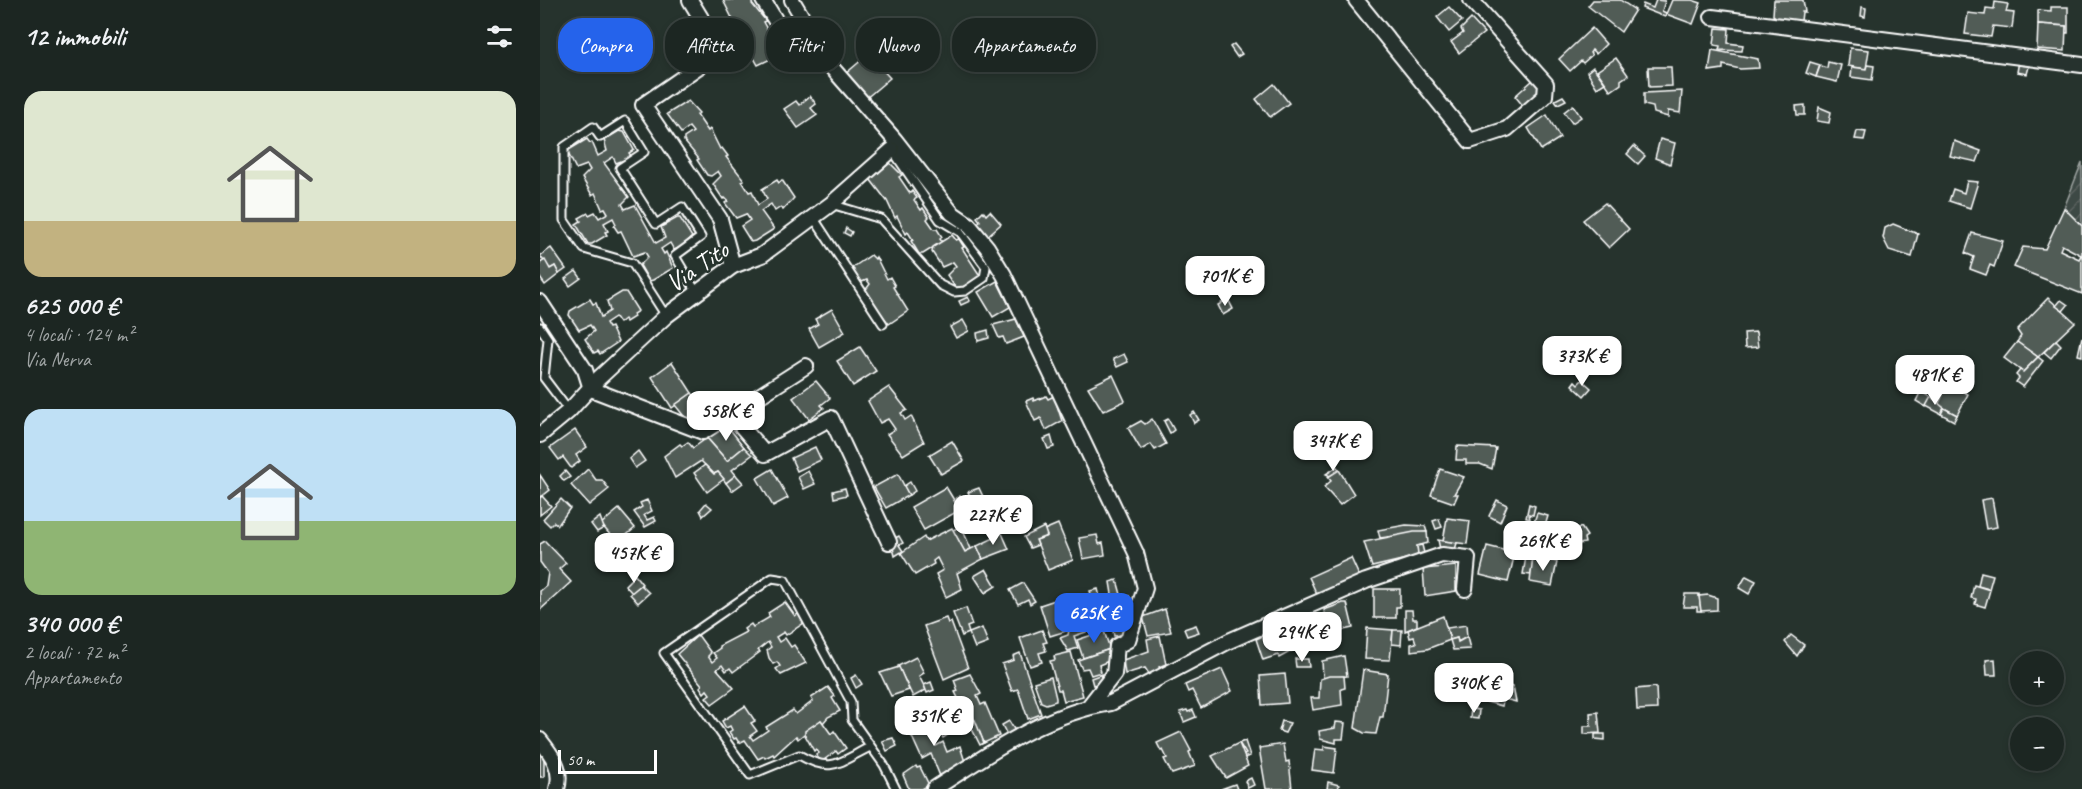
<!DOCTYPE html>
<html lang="it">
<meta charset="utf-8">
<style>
:root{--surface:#1c2622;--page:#252e2a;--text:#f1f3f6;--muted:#a0a5a5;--line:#3a4340;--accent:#2563eb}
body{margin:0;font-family:Caveat,sans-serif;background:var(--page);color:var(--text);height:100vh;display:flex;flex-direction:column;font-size:22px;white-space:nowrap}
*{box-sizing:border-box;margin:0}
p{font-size:20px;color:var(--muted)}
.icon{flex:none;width:33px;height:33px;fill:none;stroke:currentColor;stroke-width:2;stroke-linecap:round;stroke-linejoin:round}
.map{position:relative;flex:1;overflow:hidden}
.sheet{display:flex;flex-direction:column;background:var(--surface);width:540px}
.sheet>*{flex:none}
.hud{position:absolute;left:18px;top:18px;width:570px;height:54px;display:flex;gap:12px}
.tools{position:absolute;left:1470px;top:651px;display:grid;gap:12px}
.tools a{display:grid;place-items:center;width:54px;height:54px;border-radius:50%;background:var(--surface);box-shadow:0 3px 9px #0003,0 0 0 2px var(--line);font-size:30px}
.scale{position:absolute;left:18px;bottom:15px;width:99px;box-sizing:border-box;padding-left:6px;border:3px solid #fff;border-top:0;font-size:16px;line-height:21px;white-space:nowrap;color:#fff;-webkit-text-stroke:4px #26332d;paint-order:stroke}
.price{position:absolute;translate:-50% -51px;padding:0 14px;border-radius:12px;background:#fff;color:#222;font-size:20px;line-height:39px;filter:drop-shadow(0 2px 3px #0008)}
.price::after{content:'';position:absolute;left:50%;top:36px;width:18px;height:14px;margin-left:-9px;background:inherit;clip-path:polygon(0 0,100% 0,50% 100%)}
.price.active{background:var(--accent);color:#fff}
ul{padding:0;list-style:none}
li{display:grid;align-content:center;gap:12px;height:318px;padding:0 24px}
li span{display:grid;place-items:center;height:186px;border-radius:18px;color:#555}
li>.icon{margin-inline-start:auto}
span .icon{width:108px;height:108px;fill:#fffc;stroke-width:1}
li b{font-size:26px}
h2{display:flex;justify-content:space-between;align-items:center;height:72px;padding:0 24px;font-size:26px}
.pill{padding:0 21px;border-radius:24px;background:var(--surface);box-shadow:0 3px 9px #0003,0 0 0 2px var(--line);font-size:21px;line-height:54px}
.pill.active{background:var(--accent);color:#fff}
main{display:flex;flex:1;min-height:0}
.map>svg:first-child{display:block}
.garden{fill:url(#garden-furrows);stroke:#9ea4a2;stroke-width:1.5}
.building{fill:#515c57;stroke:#fff;stroke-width:1.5;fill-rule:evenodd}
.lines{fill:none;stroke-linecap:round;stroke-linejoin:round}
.lane-casing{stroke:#fff;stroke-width:11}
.street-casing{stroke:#fff;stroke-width:18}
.lane{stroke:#26332d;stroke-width:7}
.street{stroke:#26332d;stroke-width:14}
.labels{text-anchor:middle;stroke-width:5;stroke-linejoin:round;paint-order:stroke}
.street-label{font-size:26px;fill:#fff;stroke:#26332d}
</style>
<main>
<section class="sheet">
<h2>12 immobili<svg class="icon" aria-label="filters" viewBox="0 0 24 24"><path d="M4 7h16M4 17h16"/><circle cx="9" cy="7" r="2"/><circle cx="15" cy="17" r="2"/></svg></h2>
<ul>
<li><span style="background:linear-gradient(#dfe7d0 70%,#c2b280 0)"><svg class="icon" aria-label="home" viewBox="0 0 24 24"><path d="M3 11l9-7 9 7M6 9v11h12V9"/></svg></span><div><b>625 000 €</b><p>4 locali · 124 m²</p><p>Via Nerva</p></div></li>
<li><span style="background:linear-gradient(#bfe0f5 60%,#8fb573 0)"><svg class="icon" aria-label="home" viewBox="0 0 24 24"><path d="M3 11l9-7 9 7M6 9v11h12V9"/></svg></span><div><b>340 000 €</b><p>2 locali · 72 m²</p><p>Appartamento</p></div></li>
</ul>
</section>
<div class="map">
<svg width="1542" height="789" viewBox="0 0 1542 789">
<defs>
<pattern id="garden-furrows" width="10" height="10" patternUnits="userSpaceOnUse" patternTransform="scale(1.5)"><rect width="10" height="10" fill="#3e4944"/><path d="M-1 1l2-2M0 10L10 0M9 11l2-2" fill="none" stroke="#5b6460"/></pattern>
</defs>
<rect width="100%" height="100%" fill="#26332d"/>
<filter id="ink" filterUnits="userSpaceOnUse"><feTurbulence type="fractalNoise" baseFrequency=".0167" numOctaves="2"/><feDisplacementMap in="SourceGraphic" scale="12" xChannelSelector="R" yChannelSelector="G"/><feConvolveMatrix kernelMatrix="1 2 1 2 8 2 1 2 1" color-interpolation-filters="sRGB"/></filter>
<g filter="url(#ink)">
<polygon class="garden" points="1542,162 1542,226 1524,208"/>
<g class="building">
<polygon points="183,0 214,0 212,4 226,21 223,22 233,40 236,39 240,46 237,48 241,54 218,65 209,49 211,48 206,38 203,40"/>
<polygon points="1053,0 1080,0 1095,10 1081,32 1048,6"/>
<polygon points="1116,0 1125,1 1122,11 1126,13 1125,17 1102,8 1103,4 1113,8"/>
<polygon points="1132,0 1152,0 1161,3 1153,24 1126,14"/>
<polygon points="1234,0 1263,0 1265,12 1262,12 1261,21 1239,19 1233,15"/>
<polygon points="1455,2 1468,4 1466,12 1474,13 1472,28 1453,26 1451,37 1425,34 1428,13 1445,15 1446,8 1454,9"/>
<polygon points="909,7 922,21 909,32 897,17"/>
<polygon points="1322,7 1326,8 1325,17 1321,16"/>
<polygon points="1511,7 1528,7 1528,33 1525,33 1526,26 1498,24 1498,10 1511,11"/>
<polygon points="931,19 944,33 919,53 911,42 923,33 921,29"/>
<polygon points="1498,24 1526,26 1525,51 1497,49"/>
<polygon points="1052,28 1066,44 1056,54 1052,50 1050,53 1052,55 1043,63 1041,61 1030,71 1019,59"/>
<polygon points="1176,28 1189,29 1188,43 1203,45 1202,51 1179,50 1180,46 1174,45"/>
<polygon points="694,44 702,54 697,57 690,47"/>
<polygon points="1310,48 1329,50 1326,69 1308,66"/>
<polygon points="1172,50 1218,59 1219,68 1200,69 1183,65 1183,69 1169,71"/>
<polygon points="324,58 336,71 340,67 350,78 324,100 304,75"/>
<polygon points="1076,58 1088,75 1081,80 1081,84 1071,91 1057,71"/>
<polygon points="1479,61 1490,63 1487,74 1477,72"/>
<polygon points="1270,62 1280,65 1276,77 1266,73"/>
<polygon points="1288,62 1301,65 1297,82 1276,77 1280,66 1287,68"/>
<polygon points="1327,65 1334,66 1332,80 1311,77 1312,67 1326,69"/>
<polygon points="1053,67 1065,83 1057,88 1047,72"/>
<polygon points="1108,67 1131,67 1132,86 1109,87"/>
<polygon points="993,80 1001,90 984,107 975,96"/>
<polygon points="734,84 749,103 730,117 716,99"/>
<polygon points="1142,91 1140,113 1128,111 1128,117 1114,113 1113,107 1104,105 1104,93"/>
<polygon points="270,96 276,104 271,108 277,115 258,128 244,109 256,101 259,105"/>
<polygon points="1023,96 1026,100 1018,104 1015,100"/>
<polygon points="148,101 159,113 157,115 168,131 170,129 180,149 182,148 188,156 186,157 204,180 202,181 209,192 212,191 218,205 227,199 222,189 237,180 239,183 242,180 254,198 243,210 241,207 235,211 231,204 221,211 234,229 215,241 211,242 201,226 210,220 206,214 196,218 185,203 188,201 185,198 183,199 173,184 181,176 178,171 171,176 167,175 157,160 159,159 144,141 144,138 153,132 149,127 141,133 127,114"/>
<polygon points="1033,105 1041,117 1032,123 1024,112"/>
<polygon points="1265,105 1265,115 1257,115 1256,106"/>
<polygon points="1279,107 1291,112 1289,123 1277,121"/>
<polygon points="1007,115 1020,138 1001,150 988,128"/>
<polygon points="79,131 84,132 94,150 89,153 92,157 76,163 73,157 64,163 89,197 82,204 85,209 95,205 116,243 125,238 121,227 137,218 140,218 152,237 141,247 134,250 130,243 121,249 124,254 126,252 133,268 113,280 109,281 100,265 108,257 105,252 93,256 81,231 78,232 74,226 76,224 73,218 64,223 68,231 65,232 67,235 52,244 48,244 36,224 41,221 39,218 48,213 49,215 55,212 59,218 68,213 65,208 62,209 55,193 52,195 42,178 50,170 47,165 36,169 27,151 47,139 50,143 52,142 58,156 67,151 64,140"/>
<polygon points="1317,131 1326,132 1324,140 1315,139"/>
<polygon points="1120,139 1135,143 1130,164 1115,158"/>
<polygon points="1414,141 1441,151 1437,162 1410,156"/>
<polygon points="1094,146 1105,156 1098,164 1087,154"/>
<polygon points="350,163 362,175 359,177 370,193 372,191 377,198 374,200 381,210 383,208 389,217 387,219 394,229 397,229 402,237 400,239 402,242 383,254 379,254 371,241 373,240 368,232 366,234 357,216 355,218 347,201 330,179"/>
<polygon points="1427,181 1438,182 1430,208 1409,201 1413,189 1424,193"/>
<polygon points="1065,203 1089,229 1069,248 1043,220"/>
<path d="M1524,208L1542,226V294L1474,267L1483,247L1505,249ZM1522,245L1541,255L1539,259L1520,250Z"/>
<polygon points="443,211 446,215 450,211 461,224 445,238 434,226 440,221 437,217"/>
<polygon points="1353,224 1378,234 1372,257 1349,250 1343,238 1345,228"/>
<polygon points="306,228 312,232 310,236 304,233"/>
<polygon points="1432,233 1463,241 1454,267 1450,265 1446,275 1430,269 1434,257 1425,253"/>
<polygon points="412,235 416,240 419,239 424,247 422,248 441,277 417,290 407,275 416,266 413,262 402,267 392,252 393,247"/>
<polygon points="11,248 26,269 19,274 15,266 10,269 0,256"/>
<polygon points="331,255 335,259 336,257 347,279 350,277 355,286 353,287 368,311 349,324 324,292 330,284 327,280 319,283 311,272 314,270 312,268"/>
<polygon points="5,260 10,269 15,266 19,274 5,285 0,278 0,263"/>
<polygon points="36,271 41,278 30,286 25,279"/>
<polygon points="457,281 470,307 453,317 438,292"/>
<polygon points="82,292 86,292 98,311 93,314 94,317 86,322 84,319 79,323 75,317 66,323 69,328 71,327 78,342 60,354 58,351 54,353 45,339 54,331 50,325 39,330 29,315 30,311 50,299 53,304 56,303 61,317 70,311 67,301"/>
<polygon points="428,297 430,301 421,305 419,301"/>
<polygon points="1508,298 1535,322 1498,357 1477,342 1481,336 1477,330"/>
<polygon points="688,299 693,309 683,315 678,305"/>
<polygon points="1521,300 1528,305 1523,311 1516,306"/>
<polygon points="292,309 305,332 279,347 269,329 278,324 275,319"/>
<polygon points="476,319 484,337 466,344 463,337 459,338 453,325"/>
<polygon points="423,320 429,331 416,338 410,327"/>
<polygon points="448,330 449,338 438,341 437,333"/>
<polygon points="1216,332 1218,347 1205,348 1204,333"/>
<polygon points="1542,337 1542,356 1538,355"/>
<polygon points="1516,340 1521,345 1511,358 1504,352"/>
<polygon points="1477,342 1498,357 1483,372 1464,358"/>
<polygon points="320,347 336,371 313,386 297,361"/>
<polygon points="584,354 588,362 577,367 573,359"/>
<polygon points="1498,357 1503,361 1483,387 1476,382 1479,378 1476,375 1480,370 1483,372"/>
<polygon points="132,362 152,393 132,408 112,377"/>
<polygon points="573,375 585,401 563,411 548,387"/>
<polygon points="1042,380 1051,388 1044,396 1032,385 1035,381 1038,384"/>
<polygon points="276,381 290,398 281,405 284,408 269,419 253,398"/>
<polygon points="1408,384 1428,394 1417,415 1398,405"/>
<polygon points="349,387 367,410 361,413 365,420 371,416 384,442 363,455 347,434 355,429 348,419 340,423 328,401"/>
<polygon points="1381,391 1391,397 1386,407 1376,401"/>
<polygon points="152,393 164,408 147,420 135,405"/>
<polygon points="506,396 508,399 514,396 522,421 506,430 501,418 495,421 486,401 493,398 494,401"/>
<polygon points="1391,397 1404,408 1401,414 1386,406"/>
<polygon points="1404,408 1417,415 1414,421 1401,414"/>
<polygon points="654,412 659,420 654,423 650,415"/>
<polygon points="612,419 626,444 615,450 611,444 601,450 588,428 601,421 605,424"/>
<polygon points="628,419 634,430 630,433 624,421"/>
<polygon points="185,423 204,447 187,461 167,438"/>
<polygon points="35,430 47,447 36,455 40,461 31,468 23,457 19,460 10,448"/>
<polygon points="511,436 514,447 508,449 504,439"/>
<polygon points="167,438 187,461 204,447 212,455 192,470 196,475 186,483 178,472 174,474 161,461 135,478 124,456 140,444 142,446 148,442 153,448"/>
<polygon points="412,441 424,461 401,474 389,455"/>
<polygon points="917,446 956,448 952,469 940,464 926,464 926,460 916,460"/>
<polygon points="275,447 281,460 257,471 251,458"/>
<polygon points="98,451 105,461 95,468 89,459"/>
<polygon points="165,465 174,474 178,472 184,479 167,492 154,473"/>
<polygon points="797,467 799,470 790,476 786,474"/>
<polygon points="48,469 56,480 62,480 69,489 49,505 31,485"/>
<polygon points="232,469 248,498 233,506 217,478"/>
<polygon points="900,469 924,477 914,494 918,494 914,503 891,495"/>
<polygon points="799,470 814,494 800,505 784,487 791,481 788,477"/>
<polygon points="25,471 30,477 24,481 20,476"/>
<polygon points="268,471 275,484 264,489 258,477"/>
<polygon points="358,474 369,495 346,508 334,487"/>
<polygon points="0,475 10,490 0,498"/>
<polygon points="196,475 203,483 192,491 186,483"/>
<polygon points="370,482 375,491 369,495 364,486"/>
<polygon points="406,487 420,510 384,530 371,507"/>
<polygon points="305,488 307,495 294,498 293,491"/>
<polygon points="439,488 446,503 435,508 428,492"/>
<polygon points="2,496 11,506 0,515 0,498"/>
<polygon points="420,496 424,502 417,506 414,500"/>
<polygon points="1452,498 1457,527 1446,529 1441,500"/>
<polygon points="21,499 30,508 18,525 14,522 10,526 3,519"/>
<polygon points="107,500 112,511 104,515 107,520 114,517 116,521 105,527 94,512 102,507 100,503"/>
<polygon points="957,500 967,505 960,522 949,516"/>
<polygon points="166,503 172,508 163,516 160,510"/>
<polygon points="989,504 995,506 993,515 989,514 990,519 986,518"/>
<polygon points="79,509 95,528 77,543 61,524"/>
<polygon points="997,513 1008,516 1005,526 994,522"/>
<polygon points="60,517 64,528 57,532 51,524"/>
<polygon points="907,518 930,521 927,544 903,541"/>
<polygon points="899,519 902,527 896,529 893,521"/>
<polygon points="518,524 533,560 508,570 496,540 507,536 504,530"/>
<polygon points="866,525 885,526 887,532 840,538 838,530"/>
<polygon points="421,526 431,549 425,552 413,530"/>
<polygon points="504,527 507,536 496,540 498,545 490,548 484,537"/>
<polygon points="1041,527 1047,536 1044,538 1045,543 1039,544 1032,532"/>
<polygon points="412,528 425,552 437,546 443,559 417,573 422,589 406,597 396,574 403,570 397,558 393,561 394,564 375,575 361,553 384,537 386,541"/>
<polygon points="461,531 469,549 443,559 437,546 456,537 454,534"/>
<polygon points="999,531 1010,534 1007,543 996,540"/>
<polygon points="874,532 887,532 888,543 877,546 879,556 832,567 824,542"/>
<polygon points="557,535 559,544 563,543 565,555 543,559 539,538"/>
<polygon points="359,536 363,543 359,545 363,551 355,556 351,540"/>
<polygon points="898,540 917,543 914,553 901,554"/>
<polygon points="5,541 26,563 19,569 31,582 0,610 0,591 6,586 8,573 0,562 0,544"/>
<polygon points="882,545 884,553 878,554 877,546"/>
<polygon points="947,546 975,553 968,582 940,575"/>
<polygon points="987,551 1016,555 1015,561 993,557 991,575 983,574"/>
<polygon points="993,557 1017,562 1012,586 990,582"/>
<polygon points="811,558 820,578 778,597 769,577"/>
<polygon points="916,566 916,591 885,596 883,569"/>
<polygon points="446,569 456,586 445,593 434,576"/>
<polygon points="1441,572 1453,575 1449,589 1438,586"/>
<polygon points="95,575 102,584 92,593 85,585"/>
<polygon points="1206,576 1216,581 1209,594 1199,588"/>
<polygon points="577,580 582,598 589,596 590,604 574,606 570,582"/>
<polygon points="483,583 495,601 490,604 488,599 478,604 470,590"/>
<polygon points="101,585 109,593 98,603 90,594"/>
<polygon points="1434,585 1450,590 1445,607 1435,604 1436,599 1431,598"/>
<polygon points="558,589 561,601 554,603 550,591"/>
<polygon points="834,589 860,589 860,607 856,607 856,618 834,618"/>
<polygon points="1145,594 1159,594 1161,611 1157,611 1157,607 1143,607"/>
<polygon points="1168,595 1177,598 1177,610 1161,611 1159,596"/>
<polygon points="527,596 530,607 538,604 546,632 534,636 538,648 528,651 520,638 528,635 529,630 510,636 500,605"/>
<polygon points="245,602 255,616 258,614 264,623 246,635 244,632 236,637 239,642 245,638 251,647 254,645 266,663 241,675 236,669 240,666 237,662 233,664 229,658 227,650 231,647 228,642 218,650 220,652 193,672 190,668 186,671 182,665 177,669 194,688 172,704 166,697 170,694 167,690 164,693 160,687 162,685 137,654 158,635 171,653 168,656 172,662 177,658 173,653 180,648 179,646 206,632 204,629 211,624 213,627 230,617 228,613"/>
<polygon points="803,603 807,603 813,628 789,633 784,610"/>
<polygon points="426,608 432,625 427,627 429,633 422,636 413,613"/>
<polygon points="625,609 631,632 608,636 603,617"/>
<polygon points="865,610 872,610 873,619 877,619 877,626 865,631"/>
<polygon points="903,616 910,640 887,649 871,651 871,644 876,643 874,637 870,638 868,630"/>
<polygon points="406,618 408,623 411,622 428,668 404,679 384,626"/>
<polygon points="773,619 782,645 759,653 757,648 739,658 738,655 723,660 716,639 750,624 753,633 756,632 754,626"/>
<polygon points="587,620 589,634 574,636 572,626"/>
<polygon points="656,625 659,632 647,636 644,629"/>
<polygon points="926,625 927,637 918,642 917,638 910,640 907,628"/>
<polygon points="442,628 448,643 435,648 429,633"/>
<polygon points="827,628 853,630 850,660 825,659"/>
<polygon points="502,630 507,642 503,643 506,651 499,653 502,662 490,666 480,638"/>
<polygon points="853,630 862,630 861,645 852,644"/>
<polygon points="564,631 570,649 543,658 537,640"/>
<polygon points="1251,635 1264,645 1257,656 1245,642"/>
<polygon points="620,636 626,664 619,667 621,672 609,674 605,668 585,674 583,660 609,651 607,639"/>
<polygon points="927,637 930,649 913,650 910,640 917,638 918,642"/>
<polygon points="570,649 571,660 559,665 561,672 551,675 548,668 542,669 538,660"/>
<polygon points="531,652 543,696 524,701 521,690 518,690 510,661 515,660 514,656"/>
<polygon points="480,653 501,714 488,719 478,689 472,691 462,664 474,660 473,656"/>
<polygon points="804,656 807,676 783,678 782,661"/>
<polygon points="376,657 384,673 379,676 386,690 373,697 358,666"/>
<polygon points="755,659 768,659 769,667 756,667"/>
<polygon points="1455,659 1456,675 1447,675 1446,660"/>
<polygon points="359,667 369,690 351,696 340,673"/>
<polygon points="682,669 692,691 661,708 652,690 648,692 645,685"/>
<polygon points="823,670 848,674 843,717 840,717 836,734 824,733 815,728"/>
<polygon points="430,674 441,694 437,696 441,705 445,703 459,736 444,743 430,710 427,712 424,703 421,704 415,692 418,691 414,680"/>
<polygon points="562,674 562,683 553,685 551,678"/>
<polygon points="745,674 748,703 722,705 720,676"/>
<polygon points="316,675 322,684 316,688 311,678"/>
<polygon points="930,675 941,677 934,710 929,709 931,702 922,700 926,682 929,682"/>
<polygon points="789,676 804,676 805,688 801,689 802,705 773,710 771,698 779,698 780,679"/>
<polygon points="511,677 516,698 516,701 506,704 501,702 494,682"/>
<polygon points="391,682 394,690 387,693 384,685"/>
<polygon points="963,685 973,687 976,702 964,699"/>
<polygon points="947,686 965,691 962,706 943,701"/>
<polygon points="288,687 295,696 292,698 300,711 288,717 283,723 281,720 258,739 256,736 234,756 233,754 225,758 224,756 218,759 205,740 199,743 196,738 194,739 189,732 192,730 190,726 186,728 182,721 205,706 215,721 211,723 217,731 210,736 213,740 228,730 226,727 253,710 256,714 273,701 271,698"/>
<polygon points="1116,687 1117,709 1097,710 1096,689"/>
<polygon points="402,700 404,706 395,710 403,731 391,736 380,708"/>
<polygon points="380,708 385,717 382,718 396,746 403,742 407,752 420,746 426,765 402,781 391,754 382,759 363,717"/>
<polygon points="931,709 939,710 938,719 930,718"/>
<polygon points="647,710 648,712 653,710 656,717 644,722 640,712"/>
<polygon points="1058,712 1060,733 1044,734 1044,726 1051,726 1050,713"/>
<polygon points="409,718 412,724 406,729 409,734 403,738 400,732 403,731 400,723"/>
<polygon points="281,720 291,734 294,731 306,748 298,754 296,751 281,762 276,755 279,753 276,749 274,751 265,735 265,731"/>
<polygon points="435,720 444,743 440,745 429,723"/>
<polygon points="469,721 477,734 469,739 462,725"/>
<polygon points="742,721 750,723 745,733 739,731"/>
<polygon points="796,722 805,723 803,739 796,739 796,743 780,739 779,731 795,728"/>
<polygon points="641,732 651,751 649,752 655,766 632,774 624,759 627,758 623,750 621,751 617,743"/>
<polygon points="1055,734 1065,734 1065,740 1055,739"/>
<polygon points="353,738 357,746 347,751 342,741"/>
<polygon points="705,741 710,756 703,758 702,756 706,754 699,743"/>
<polygon points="699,743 708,766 686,778 672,756"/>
<polygon points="743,744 746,762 749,761 752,789 726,789 719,748"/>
<polygon points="784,746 797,748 794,773 772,770 775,749 784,750"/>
<rect x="0" y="752" width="4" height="25"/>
<polygon points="376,766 377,768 380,767 389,785 382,789 369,789 363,775"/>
<polygon points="711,778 714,785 708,788 705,781"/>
<polygon points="788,782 799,785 798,789 787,789"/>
<polygon points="695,784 697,789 681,789"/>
</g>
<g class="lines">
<defs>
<g id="lane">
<polyline points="291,204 341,219 400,285 414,292 425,291 444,278 446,267 420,232 400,220 352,150"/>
<polyline points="273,217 343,324"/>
<polyline points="126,316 92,263 44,249 24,220 24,147 53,127 60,137 85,121 104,152 80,168 116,224 142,207 161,237 135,256 157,293"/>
<polyline points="0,327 8,339 4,378 29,411"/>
<path d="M330,747C299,762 292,774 259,755L210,775L124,653L232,578L245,580L311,702L312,720L344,765L356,789"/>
</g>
<g id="street">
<polyline points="150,0 181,51 103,105 180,219 193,266"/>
<polyline points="223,0 259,59"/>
<polyline points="252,0 293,69 355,140 412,213 428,224 447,247 464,275 596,553 605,588 588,640 577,646 574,674 549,706"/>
<polyline points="816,0 930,141 967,129 1005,96 1006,84 931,0"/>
<polyline points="1172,17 1542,65"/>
<polyline points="0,302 45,370 51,389 163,432 191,414 225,454 291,418 349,542"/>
<polyline points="191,414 266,366"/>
<polyline points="0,435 29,411 59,378 126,316 193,266 222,255 291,204 352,150"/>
<path d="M0,740C12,755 23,769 17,789"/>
<path d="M394,789C449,754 505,713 571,703L689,641L826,581L902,555L928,558L925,589"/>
</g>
</defs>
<use href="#lane" class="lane-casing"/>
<use href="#street" class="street-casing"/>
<use href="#lane" class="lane"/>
<use href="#street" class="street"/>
</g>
</g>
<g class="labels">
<g class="street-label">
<text transform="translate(157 266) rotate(-34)" y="9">Via Tito</text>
</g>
</g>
</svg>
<div class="tools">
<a>+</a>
<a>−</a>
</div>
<div class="scale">50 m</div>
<b class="price" style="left:685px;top:307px">701K €</b>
<b class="price" style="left:1042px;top:387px">373K €</b>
<b class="price" style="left:1395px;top:406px">481K €</b>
<b class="price" style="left:186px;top:442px">558K €</b>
<b class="price" style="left:793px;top:472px">347K €</b>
<b class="price" style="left:453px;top:546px">227K €</b>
<b class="price" style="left:1003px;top:572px">269K €</b>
<b class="price" style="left:94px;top:584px">457K €</b>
<b class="price active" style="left:554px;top:644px">625K €</b>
<b class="price" style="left:762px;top:663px">294K €</b>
<b class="price" style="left:934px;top:714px">340K €</b>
<b class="price" style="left:394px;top:747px">351K €</b>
<div class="hud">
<a class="pill active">Compra</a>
<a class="pill">Affitta</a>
<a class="pill">Filtri</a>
<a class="pill">Nuovo</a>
<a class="pill">Appartamento</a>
</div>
</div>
</main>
